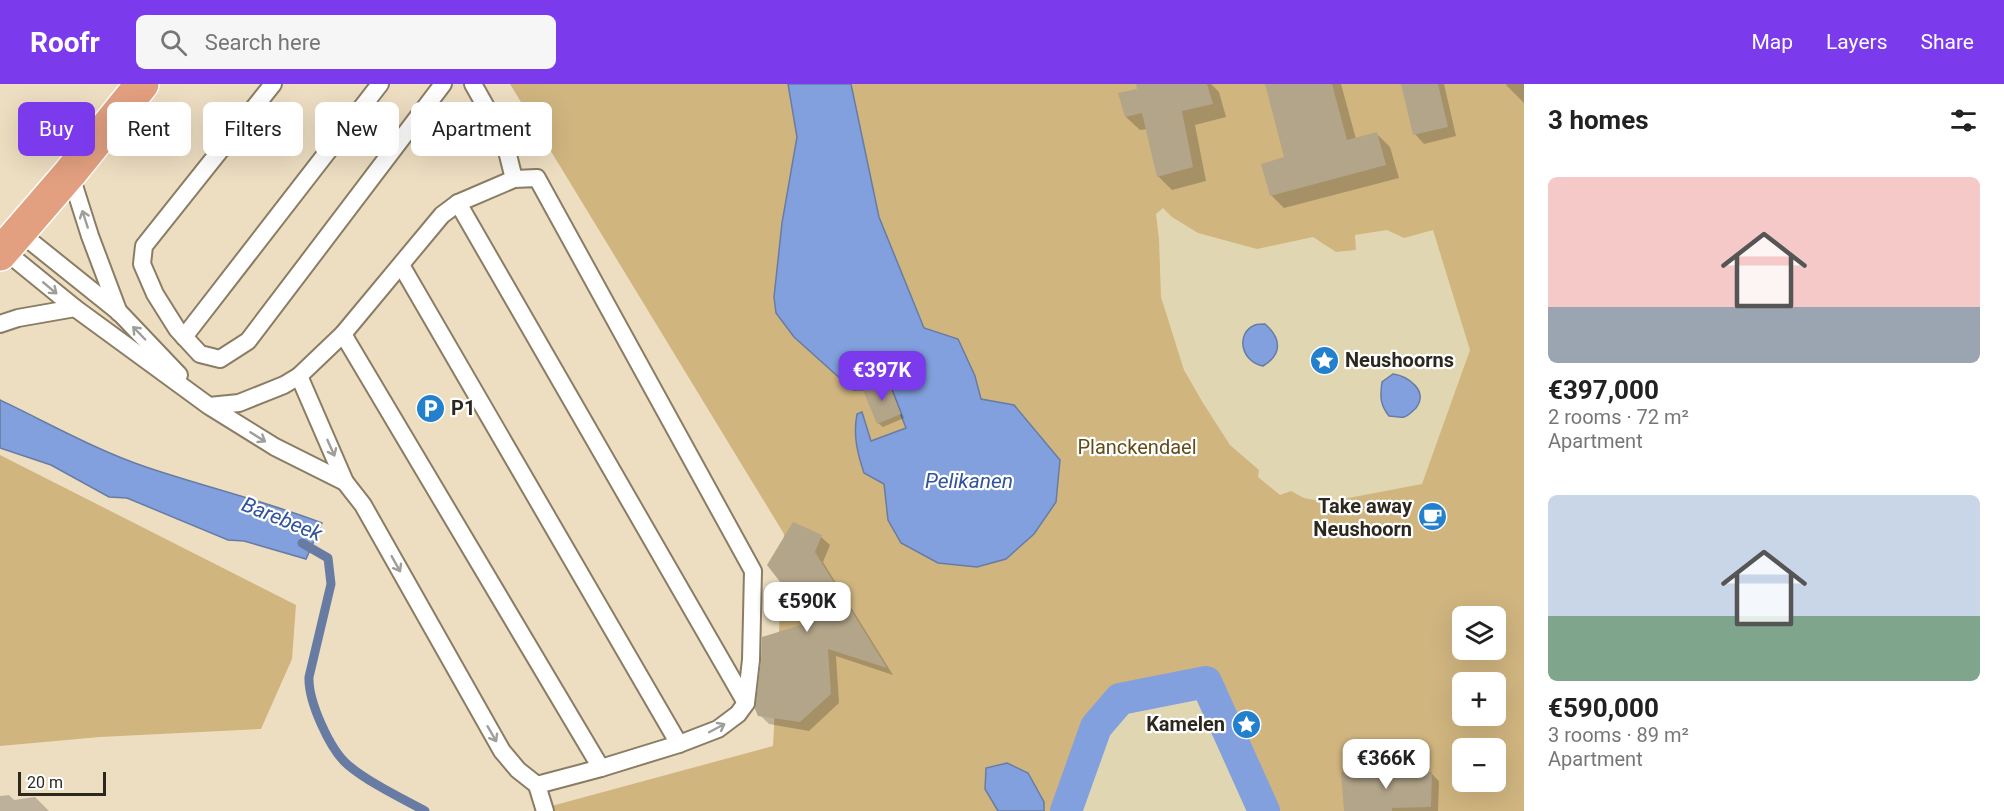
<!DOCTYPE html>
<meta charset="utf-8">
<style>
:root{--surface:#fff;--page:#f6f6f6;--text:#222;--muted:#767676;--accent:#7c3aed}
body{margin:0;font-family:Roboto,sans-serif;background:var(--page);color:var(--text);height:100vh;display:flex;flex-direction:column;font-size:22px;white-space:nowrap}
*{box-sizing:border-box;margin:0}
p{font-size:20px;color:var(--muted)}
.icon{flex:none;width:33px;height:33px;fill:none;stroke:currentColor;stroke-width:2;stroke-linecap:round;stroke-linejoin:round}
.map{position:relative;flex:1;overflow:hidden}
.sheet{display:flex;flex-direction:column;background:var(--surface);width:480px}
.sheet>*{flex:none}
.hud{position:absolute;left:18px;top:18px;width:570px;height:54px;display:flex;gap:12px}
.controls{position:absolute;left:1452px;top:522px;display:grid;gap:12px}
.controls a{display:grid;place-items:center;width:54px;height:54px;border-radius:9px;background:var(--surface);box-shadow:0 6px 24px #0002;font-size:30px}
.scale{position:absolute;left:18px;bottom:15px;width:88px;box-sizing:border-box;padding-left:6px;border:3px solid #2d281d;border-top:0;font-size:16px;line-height:21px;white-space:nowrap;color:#2d281d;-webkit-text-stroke:4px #fff;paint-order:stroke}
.price{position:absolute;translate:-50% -51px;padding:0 14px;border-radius:12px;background:#fff;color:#222;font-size:20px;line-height:39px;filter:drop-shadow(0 2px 3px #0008)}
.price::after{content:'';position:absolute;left:50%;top:36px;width:18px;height:14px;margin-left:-9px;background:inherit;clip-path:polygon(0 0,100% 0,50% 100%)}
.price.current{background:var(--accent);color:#fff}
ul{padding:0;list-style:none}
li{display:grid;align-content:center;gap:12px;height:318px;padding:0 24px}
li span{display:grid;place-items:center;height:186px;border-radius:9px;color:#555}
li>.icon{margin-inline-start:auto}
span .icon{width:108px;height:108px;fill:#fffc;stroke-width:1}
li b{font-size:26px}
h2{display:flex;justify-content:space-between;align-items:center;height:72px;padding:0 24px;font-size:26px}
.tag{padding:0 21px;border-radius:9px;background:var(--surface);box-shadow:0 6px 24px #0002;font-size:21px;line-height:54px}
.tag.current{background:var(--accent);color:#fff}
header{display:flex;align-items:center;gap:36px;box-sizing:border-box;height:84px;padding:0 30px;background:var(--accent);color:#fff}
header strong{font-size:28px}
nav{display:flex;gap:33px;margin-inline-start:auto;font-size:21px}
.search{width:420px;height:54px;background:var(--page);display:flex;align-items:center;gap:15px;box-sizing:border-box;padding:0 21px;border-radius:9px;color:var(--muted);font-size:22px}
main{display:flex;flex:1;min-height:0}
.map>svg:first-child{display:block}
.green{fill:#d0b57f;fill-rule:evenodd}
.sand{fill:#e0d7b2}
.water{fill:#82a0dd;stroke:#687ca3;stroke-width:1.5}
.shadow{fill:#0003}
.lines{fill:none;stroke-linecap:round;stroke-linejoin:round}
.stream{stroke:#687ca3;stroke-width:9}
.canal{stroke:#82a0dd;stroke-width:32}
.building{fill:#b3a58a}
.lane-casing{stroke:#8a7d64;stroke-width:20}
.primary-casing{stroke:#fff;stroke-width:36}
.lane{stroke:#fff;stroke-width:16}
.primary{stroke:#e3a081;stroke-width:33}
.oneway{stroke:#a09e99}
.labels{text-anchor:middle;stroke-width:4.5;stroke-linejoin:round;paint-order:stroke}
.poi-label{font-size:20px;font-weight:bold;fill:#2d281d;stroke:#fff;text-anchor:start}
.park-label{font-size:20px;fill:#634c18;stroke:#fff}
.water-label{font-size:21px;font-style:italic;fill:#30539c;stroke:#fff}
</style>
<header>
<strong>Roofr</strong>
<div class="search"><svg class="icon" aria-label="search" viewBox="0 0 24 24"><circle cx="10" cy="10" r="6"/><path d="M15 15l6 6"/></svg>Search here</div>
<nav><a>Map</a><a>Layers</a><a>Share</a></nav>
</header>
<main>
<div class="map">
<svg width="1524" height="727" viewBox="0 0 1524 727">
<rect width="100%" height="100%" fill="#eddec2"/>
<g class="green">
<path d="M510,0H1524V727H533L773,662L784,450ZM1462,532H1496V566H1462ZM1462,598H1496V632H1462ZM1462,664H1496V698H1462Z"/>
<polygon points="0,371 296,521 292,575 261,645 100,653 0,662"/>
</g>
<g class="sand">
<polygon points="1163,124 1172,133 1198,149 1257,165 1313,153 1336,168 1356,166 1355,151 1387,146 1404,154 1433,146 1470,266 1422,400 1338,416 1320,417 1304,414 1291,407 1280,411 1258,393 1259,386 1230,361 1203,319 1184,286 1161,213 1159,155 1156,130"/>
<polygon points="1202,611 1257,727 1078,727 1104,647 1124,625"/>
</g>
<g class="water">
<path d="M788,0H851L879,133L924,244L958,255L975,292L981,315L1014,321L1060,376L1056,418L1034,450L1006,475L977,483L938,479L901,459L888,436L884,400L864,389C857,368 853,351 857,330L862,328L871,357L906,344L888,297L863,306H853L794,253L776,229L774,213L782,139L797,53Z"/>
<path d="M1265,240C1281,254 1283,270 1263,282C1241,278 1235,249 1255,241C1258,240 1262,240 1265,240Z"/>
<path d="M1393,290C1408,292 1429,307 1416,324C1413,327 1408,332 1404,333C1400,334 1393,332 1389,332C1380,321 1380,312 1382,298Z"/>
<path d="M0,316C48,339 96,366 146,383C205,403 265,417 322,439L306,475L244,457L228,456L127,414L109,413L51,381L0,364Z"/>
<polygon points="1007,679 1028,689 1044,718 1044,727 998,727 985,705 986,684"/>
</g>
<g class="shadow">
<polygon points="1138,0 1211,0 1219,8 1226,33 1195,41 1206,97 1172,106 1158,92 1148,45 1140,46 1126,33 1139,6"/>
<polygon points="1267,0 1341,0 1356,55 1377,50 1390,63 1399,94 1284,124 1271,111 1286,74"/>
<polygon points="1402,0 1444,0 1456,52 1424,60 1415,50"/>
<polygon points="1507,0 1524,0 1524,19 1506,1"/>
<polygon points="887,299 892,303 904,334 883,343 878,339"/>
<polygon points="821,453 830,461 823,478 893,591 836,572 839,619 809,647 769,640 760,631 813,539 769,481"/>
<polygon points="1431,689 1439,697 1438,727 1345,727"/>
<polygon points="9,711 14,716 35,713 49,727 0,727 0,712"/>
</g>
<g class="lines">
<path class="stream" d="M302,459L328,474L331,500L309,593C308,617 330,666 348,681C368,698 401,714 425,727"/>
<polyline class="canal" points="1066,727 1096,643 1120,615 1206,598 1264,727"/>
</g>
<g class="building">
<polygon points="1136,0 1207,0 1213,20 1182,27 1193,83 1157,93 1142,29 1125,33 1118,9 1137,5"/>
<polygon points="1265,0 1332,0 1347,56 1377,48 1386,81 1270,112 1261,80 1284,73"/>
<polygon points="1401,0 1438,0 1448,43 1413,51"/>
<polygon points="888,297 901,330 877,340 863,306"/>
<polygon points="793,438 822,451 815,468 887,584 828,565 831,610 800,638 758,632 755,625 761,577 762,553 811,538 767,481"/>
<polygon points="1392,687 1432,688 1431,723 1392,724 1392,727 1344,727 1341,688"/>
</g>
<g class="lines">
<defs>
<g id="lane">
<polyline points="273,0 144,162 142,180 155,210 177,245 200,270 220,275 248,257 443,0"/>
<polyline points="473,0 504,55 514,95"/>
<polyline points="70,89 90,152 119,229"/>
<polyline points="458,119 746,619"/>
<polyline points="19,148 120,229 179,291"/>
<polyline points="5,167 75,224 209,322 275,363 345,398 363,421 502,667 518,686 537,701 601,684 679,660 718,645 738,630 746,619 751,576 753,487 537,94 514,95 458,119 442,131 343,250 299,292 284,301 239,319 209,322"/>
<polyline points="401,181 679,660"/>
<polyline points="0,240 18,234 75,224"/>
<polyline points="343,250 601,684"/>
<polyline points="184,253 380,0"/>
<polyline points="299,292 345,398"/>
<polyline points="537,701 545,727"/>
</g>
<polyline id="primary" points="0,170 70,89 142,0"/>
</defs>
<use href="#lane" class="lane-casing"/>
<use href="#primary" class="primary-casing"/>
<use href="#lane" class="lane"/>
<use href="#primary" class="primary"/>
</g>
<defs><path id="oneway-shaft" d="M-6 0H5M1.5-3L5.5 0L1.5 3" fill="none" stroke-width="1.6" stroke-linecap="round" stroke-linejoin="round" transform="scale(1.5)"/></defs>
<g class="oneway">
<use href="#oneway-shaft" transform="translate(85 135) rotate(-108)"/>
<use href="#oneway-shaft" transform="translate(50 204) rotate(40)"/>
<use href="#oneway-shaft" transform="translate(139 249) rotate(-134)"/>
<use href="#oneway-shaft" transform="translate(258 353) rotate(32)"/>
<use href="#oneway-shaft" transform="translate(331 364) rotate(66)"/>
<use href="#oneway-shaft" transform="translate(396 480) rotate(61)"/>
<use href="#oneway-shaft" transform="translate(717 644) rotate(-28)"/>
<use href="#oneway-shaft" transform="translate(492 650) rotate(60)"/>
</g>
<defs>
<symbol id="sight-disc" viewBox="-11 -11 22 22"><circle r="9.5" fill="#2380cd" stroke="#fff"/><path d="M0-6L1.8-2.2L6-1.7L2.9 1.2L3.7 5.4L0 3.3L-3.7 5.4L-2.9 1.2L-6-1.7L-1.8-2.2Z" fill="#fff"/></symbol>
<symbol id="parking-disc" viewBox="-11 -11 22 22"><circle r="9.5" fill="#2380cd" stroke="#fff"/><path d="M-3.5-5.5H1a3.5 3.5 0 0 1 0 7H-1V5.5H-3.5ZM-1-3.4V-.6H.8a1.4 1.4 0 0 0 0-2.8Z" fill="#fff"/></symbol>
<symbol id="cafe-disc" viewBox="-11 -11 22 22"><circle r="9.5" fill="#2380cd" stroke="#fff"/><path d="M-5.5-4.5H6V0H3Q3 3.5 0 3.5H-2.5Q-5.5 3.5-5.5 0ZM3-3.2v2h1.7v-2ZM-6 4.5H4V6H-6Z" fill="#fff"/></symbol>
</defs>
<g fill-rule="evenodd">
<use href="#sight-disc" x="1308" y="260" width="33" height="33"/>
<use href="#parking-disc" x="414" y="308" width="33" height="33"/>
<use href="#cafe-disc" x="1416" y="416" width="33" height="33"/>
<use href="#sight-disc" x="1230" y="624" width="33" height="33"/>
</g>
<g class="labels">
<g class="poi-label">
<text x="1345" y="283">Neushoorns</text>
<text x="451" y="331">P1</text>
<text x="1412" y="429" text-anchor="end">Take away<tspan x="1412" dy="23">Neushoorn</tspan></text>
<text x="1225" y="647" text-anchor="end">Kamelen</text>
</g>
<g class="park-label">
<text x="1137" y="370">Planckendael</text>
</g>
<g class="water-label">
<text x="969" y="404">Pelikanen</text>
<text transform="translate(282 435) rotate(22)" y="7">Barebeek</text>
</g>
</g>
</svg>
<div class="controls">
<a><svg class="icon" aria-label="layers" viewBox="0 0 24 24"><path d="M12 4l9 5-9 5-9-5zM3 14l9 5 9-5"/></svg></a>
<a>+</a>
<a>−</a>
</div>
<div class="scale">20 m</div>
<b class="price current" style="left:882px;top:318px">€397K</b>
<b class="price" style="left:807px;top:549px">€590K</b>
<b class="price" style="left:1386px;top:706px">€366K</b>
<div class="hud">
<a class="tag current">Buy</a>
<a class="tag">Rent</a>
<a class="tag">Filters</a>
<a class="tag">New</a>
<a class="tag">Apartment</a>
</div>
</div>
<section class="sheet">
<h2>3 homes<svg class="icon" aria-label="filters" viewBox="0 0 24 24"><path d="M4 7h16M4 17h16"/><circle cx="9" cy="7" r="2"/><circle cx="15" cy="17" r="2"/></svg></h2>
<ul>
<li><span style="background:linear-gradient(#f6c9c9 70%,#9aa5b1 0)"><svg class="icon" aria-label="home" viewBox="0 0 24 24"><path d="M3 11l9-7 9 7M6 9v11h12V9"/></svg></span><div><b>€397,000</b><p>2 rooms · 72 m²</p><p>Apartment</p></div></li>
<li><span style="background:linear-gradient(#c9d6e8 65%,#7fa58c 0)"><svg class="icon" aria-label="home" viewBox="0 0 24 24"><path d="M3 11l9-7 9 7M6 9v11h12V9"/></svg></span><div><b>€590,000</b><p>3 rooms · 89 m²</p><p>Apartment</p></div></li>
</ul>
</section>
</main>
